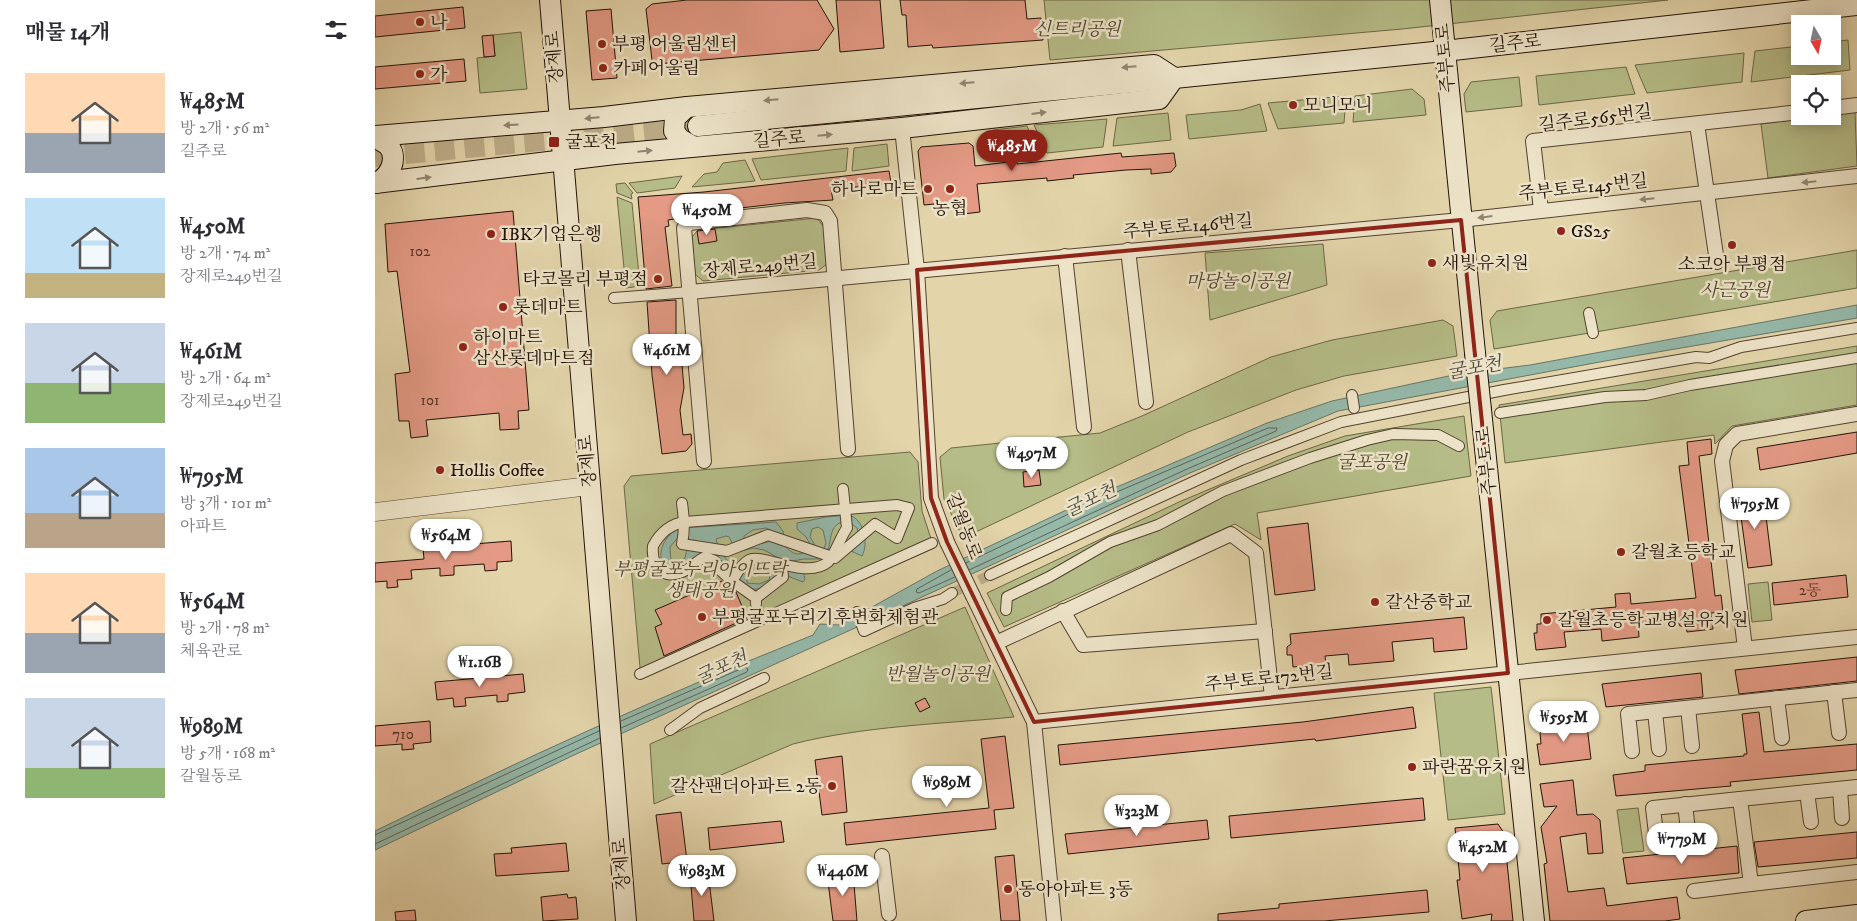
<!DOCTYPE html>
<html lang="ko">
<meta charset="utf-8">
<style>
:root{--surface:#fff;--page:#f2f2f3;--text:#2b2b33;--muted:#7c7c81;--accent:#8f2418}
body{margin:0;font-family:"IM FELL DW Pica","Noto Serif KR",serif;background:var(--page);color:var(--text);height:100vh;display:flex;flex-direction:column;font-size:19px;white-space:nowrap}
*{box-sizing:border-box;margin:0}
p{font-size:16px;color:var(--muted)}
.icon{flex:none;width:28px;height:28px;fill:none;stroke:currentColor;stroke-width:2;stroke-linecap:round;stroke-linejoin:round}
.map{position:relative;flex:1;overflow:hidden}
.details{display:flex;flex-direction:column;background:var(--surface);width:375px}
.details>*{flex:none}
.needle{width:32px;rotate:171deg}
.tools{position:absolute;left:1416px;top:15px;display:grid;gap:10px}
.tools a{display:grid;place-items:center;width:50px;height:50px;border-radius:0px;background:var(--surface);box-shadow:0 2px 12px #0003;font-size:25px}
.price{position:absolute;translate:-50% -42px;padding:0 11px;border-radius:18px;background:#fff;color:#222;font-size:16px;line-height:32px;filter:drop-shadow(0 1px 2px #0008)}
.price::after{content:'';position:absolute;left:50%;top:30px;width:15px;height:11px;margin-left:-8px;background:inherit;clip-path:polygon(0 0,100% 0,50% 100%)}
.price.on{background:var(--accent);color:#fff}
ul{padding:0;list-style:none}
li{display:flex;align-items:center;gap:15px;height:125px;padding:0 25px}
li span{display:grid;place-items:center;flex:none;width:140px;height:100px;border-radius:0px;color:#555}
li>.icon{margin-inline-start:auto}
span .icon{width:60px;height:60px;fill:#fffc;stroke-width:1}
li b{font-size:21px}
h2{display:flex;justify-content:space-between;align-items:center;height:60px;padding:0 25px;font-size:21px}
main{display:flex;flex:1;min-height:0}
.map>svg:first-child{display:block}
.green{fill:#b5bc87;stroke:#6c6747}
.water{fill:#95b8a9;stroke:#677668;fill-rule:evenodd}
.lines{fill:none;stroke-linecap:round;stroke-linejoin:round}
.shore{stroke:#5c6558;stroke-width:1}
.building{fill:#e49a85;stroke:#231207}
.pedestrian-tunnel{stroke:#bdad89;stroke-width:10;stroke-dasharray:10 5;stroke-linecap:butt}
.secondary-tunnel{stroke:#bdad89;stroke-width:20;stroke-dasharray:20 10;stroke-linecap:butt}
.pedestrian-casing{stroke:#534230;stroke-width:12}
.minor-casing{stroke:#534230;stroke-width:16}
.tertiary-casing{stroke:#534230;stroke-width:19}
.secondary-casing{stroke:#231207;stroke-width:22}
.pedestrian{stroke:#ede3c8;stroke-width:10}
.minor{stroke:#ede3c8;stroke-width:14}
.tertiary{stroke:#ede3c8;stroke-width:18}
.secondary{stroke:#ede3c8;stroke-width:20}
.minor-bridge-casing{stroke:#534230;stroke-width:16;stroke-linecap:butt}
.secondary-bridge-casing{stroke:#231207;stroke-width:22;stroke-linecap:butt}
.minor-bridge{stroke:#ede3c8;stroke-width:14}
.secondary-bridge{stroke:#ede3c8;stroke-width:20}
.oneway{fill:#928571}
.marked{fill:none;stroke:#8f2418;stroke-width:4;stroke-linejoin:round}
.poi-dot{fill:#8f2418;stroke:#ede3c8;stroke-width:2}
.labels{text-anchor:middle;stroke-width:5;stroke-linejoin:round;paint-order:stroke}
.number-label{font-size:15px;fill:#533426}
.poi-label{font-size:18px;fill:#231207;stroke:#ede3c8;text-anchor:start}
.park-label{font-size:18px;font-style:italic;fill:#4f452d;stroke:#ede3c8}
.street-label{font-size:18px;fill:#231207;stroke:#ede3c8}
.water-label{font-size:19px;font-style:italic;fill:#4b4c40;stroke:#ede3c8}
</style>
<main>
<section class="details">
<h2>매물 14개<svg class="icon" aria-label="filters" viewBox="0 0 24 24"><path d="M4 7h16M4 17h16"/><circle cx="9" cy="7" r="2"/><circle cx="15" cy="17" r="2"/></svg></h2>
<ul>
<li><span style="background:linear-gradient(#ffd9b3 60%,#9aa5b1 0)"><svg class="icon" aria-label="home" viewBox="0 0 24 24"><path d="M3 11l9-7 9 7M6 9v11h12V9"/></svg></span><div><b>₩485M</b><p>방 2개 · 56 m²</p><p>길주로</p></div></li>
<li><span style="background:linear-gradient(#bfe0f5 75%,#c2b280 0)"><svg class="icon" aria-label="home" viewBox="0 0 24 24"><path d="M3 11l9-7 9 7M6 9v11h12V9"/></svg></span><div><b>₩450M</b><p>방 2개 · 74 m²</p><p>장제로249번길</p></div></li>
<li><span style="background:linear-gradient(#c9d6e8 60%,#8fb573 0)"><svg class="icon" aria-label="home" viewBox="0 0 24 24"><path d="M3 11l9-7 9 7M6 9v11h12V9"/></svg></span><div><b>₩461M</b><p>방 2개 · 64 m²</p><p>장제로249번길</p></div></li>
<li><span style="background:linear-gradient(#a9c7e8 65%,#b9a48a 0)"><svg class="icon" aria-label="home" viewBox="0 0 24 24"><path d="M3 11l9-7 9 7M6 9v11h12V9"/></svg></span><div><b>₩795M</b><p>방 3개 · 101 m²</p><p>아파트</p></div></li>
<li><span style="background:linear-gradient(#ffd9b3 60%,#9aa5b1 0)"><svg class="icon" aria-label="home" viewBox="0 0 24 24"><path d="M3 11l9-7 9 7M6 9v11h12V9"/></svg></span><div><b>₩564M</b><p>방 2개 · 78 m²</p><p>체육관로</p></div></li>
<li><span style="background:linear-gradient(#c9d6e8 70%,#8fb573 0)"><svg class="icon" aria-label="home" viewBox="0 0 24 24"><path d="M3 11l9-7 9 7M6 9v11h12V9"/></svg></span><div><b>₩989M</b><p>방 5개 · 168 m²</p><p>갈월동로</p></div></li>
</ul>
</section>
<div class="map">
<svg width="1482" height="921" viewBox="0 0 1482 921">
<rect width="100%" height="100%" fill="#e3d4aa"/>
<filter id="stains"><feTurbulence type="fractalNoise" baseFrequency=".004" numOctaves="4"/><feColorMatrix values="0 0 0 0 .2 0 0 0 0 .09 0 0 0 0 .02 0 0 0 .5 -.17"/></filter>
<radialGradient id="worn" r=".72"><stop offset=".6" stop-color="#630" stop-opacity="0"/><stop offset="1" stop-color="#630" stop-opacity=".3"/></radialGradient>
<g class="green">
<polygon points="669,0 1293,0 1027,29 675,60"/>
<polygon points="146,32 152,89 105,93 102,58 120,56 118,35"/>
<polygon points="1473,40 1475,70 1376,82 1380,51 1425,46 1425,56 1458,56 1458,42"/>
<polygon points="1369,53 1367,82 1272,93 1260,65"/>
<polygon points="1251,67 1260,94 1164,105 1161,76"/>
<polygon points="1144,77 1147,106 1091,112 1089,94 1096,82"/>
<polygon points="1037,89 1049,99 1051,115 978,122 980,96"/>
<polygon points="971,96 969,123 903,129 893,103"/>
<polygon points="885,104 892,131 814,139 811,115 866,110"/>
<polygon points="1480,112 1482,166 1393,178 1386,124"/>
<polygon points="793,113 796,140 738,146 742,118"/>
<polygon points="732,119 728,147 672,153 659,125"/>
<polygon points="652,126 664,154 620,158 618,130"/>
<polygon points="512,144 514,166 477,171 479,148"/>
<polygon points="473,148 471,171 386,180 377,159"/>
<polygon points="370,160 380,181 317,187 329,174 342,172 348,163"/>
<polygon points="307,176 300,188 262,193 254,183"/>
<polygon points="250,183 258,193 256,194 257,199 242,193 241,184"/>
<polygon points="242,197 257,203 265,286 251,288"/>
<polygon points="442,218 449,227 452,264 444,270 328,281 320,274 317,237 323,230"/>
<polygon points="948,244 952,285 835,320 830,253"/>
<polygon points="1482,250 1482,288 1119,349 1115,320 1122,311"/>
<polygon points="1068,320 1078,326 1082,356 969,376 921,390 813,432 588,538 569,499 565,457 576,448 725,433 767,416 896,357 957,340"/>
<polygon points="1482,346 1482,405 1357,426 1340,444 1339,435 1130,463 1124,405"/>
<polygon points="1089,416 1096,476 882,513 886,540 860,524 629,627 612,593 804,502 913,456 970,436"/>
<polygon points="535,452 543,462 547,511 559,548 266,679 249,486 256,476"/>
<polygon points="1393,582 1397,620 1377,622 1373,584"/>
<path d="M590,607L639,717C566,724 489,726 418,744L279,804L275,744Z"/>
<polygon points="1116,687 1130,814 1073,820 1059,693"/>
<polygon points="1263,808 1269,851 1248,853 1242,810"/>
</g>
<g class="water">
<path d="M1482,305V318L1230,361L963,411L815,473L491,623L199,755L0,850V831C144,761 289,694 438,635L445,624L463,625L470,622L562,571L723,495L892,423L957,401L1083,374L1155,365Z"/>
<path d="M473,515C489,518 494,543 487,556L476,551L471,543L483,532L482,528L473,521C450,522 459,546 449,559H429L411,562L389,550L379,548L362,552L354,537L351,536L341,539L345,552L361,570L373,569L380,562L387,564L392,570L428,571L430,579L428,582L410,575C403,579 394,585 386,588C363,597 351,555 333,552C319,561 305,573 288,567C282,552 289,534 306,528L401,522L408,531L411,547C417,554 425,557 432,550L435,544L431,537L422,529V523L451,517ZM443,527L448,530L451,543L446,555L435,537L437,529ZM391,528L401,533L400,538C389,546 381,544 369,540V536L378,530ZM311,534L314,539L310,558L304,563H296L295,547L305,535ZM384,573L395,575L394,580L384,584L372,583V576Z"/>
</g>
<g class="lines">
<g class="shore">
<polyline points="591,563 725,499 893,428 902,428 901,431 812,469 594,570"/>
<polyline points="576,570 542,589 541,592 544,593 580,577"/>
<polyline points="246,721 370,667 373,669 372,672 246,728"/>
<polyline points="0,835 224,731"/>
<polyline points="0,844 225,738"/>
</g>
</g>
<g class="building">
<polygon points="312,0 442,0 459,29 444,50 281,64 277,60 271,9 277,4"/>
<polygon points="461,0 505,0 509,48 465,52"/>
<polygon points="525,0 650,0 652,19 666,18 668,40 558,48 557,45 533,47 531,15 527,15"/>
<polygon points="88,7 90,28 0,37 0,16"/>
<polygon points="236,9 242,78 217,80 211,11"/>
<polygon points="118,35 120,56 109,57 107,36"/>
<polygon points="89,59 91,81 0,89 0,67"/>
<polygon points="594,143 598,146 600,166 642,161 642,164 746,153 747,157 799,153 801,166 796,172 776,174 776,169 751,170 698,175 699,178 672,181 672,178 602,184 605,212 588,214 587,207 580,207 580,202 549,205 543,151 546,147"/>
<polygon points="514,171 516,183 456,190 458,200 409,203 313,214 306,218 293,220 294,226 290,227 297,286 271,289 263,197 329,192"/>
<polygon points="138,211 154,410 143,411 144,429 125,430 124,413 51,420 53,436 36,438 34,421 24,421 20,374 35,372 22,271 13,272 10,224"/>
<polygon points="340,229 342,241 324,244 322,231"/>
<polygon points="301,300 301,333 304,365 307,365 309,388 305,410 308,435 316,434 317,444 311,451 287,454 277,375 272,302"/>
<polygon points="1482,432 1482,453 1385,470 1382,448"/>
<polygon points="1336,439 1337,454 1324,456 1340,596 1346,595 1348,612 1336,613 1338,629 1312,632 1311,626 1305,626 1302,619 1263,623 1264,637 1227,641 1226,629 1189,632 1191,647 1161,650 1159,633 1162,633 1162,624 1166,624 1166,614 1241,607 1240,594 1255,593 1256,604 1321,598 1304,466 1314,465 1312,442"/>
<polygon points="664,470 666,485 649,487 648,472"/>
<polygon points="1388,492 1397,565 1373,568 1363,495"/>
<polygon points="933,523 940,590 900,595 892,528"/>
<polygon points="136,541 137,561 122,562 122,570 110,571 109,564 79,566 79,575 65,576 65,568 36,570 37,579 22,580 23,587 12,588 12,581 0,582 0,563 49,559 48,548"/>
<polygon points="1471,575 1473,597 1399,605 1397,583"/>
<polygon points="347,581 357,594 361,592 372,618 289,656 280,627 287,624 280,610"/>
<polygon points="1089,617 1092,649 1059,652 1058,638 1017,642 1019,661 974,665 973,654 950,656 951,664 918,667 917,655 912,655 912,647 916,644 915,634"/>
<polygon points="1482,657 1482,681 1364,694 1360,670"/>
<polygon points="1326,673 1328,697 1231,707 1227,684"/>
<polygon points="148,674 150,692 133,694 133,701 122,702 122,695 90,698 91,706 79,707 78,698 62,700 60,682"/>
<polygon points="550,698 555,707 545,712 540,703"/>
<polygon points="1038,707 1041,728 941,741 940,739 685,765 683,745 928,722"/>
<polygon points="1384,712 1389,752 1482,744 1482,770 1355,782 1356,786 1241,796 1238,775 1270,771 1270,765 1369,756 1369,754 1372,754 1367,714"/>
<polygon points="1199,719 1204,727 1212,726 1216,759 1165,765 1162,744 1166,744 1165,733 1177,722"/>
<polygon points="55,721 56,742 38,744 39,749 27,750 27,744 0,746 0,726"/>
<polygon points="630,736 639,808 619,810 621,829 471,845 469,823 614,808 606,739"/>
<polygon points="467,756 472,812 447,815 440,760"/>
<polygon points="1198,780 1202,815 1218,814 1225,820 1228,853 1213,854 1211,833 1185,837 1193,892 1229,888 1232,906 1302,897 1305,919 1290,921 1175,921 1169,864 1172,863 1166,827 1182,806 1169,807 1165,784"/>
<polygon points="1048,798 1050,820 856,838 854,816"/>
<polygon points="306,812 312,861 287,864 281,815"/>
<polygon points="832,820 834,839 693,854 690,834"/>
<polygon points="406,821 409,842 335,850 333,828"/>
<polygon points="1123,824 1129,833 1138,921 1116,921 1117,914 1087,919 1082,880 1085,880 1080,828"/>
<polygon points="1482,832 1482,858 1383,867 1379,842"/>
<polygon points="191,843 194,871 121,876 119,854 137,853 136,848"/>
<polygon points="1362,846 1364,873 1252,884 1248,858"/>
<polygon points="639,855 645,921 626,921 620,857"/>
<polygon points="333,872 339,921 319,921 315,874"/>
<polygon points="478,872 482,921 458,921 452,874"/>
<polygon points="1052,890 1054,912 949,921 843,921 843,914 904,908 904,904"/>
<polygon points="192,894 193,898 201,897 203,919 168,921 166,897"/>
<polygon points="40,910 41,921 21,921 20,912"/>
</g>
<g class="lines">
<polyline class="pedestrian-tunnel" points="577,593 615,575"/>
<polyline class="secondary-tunnel" points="0,157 323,126"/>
<defs>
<g id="pedestrian">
<polyline points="239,298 315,292"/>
<polyline points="1214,313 1218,333"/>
<polyline points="977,395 979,408"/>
<polyline points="1125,413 1230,397 1271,395 1315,385 1482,358"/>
<path d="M307,503C309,518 310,529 307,544L352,551L393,535L460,558L500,524L522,538L534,508L522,505L310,522C295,524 285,533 278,546C276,570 291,582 313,569C319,565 323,560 330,557L340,561L344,569L357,581"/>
<polyline points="615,575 866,460 966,422 1129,390 1321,357 1334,358 1366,347 1482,328"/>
<polyline points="381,598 408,577 407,566"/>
<path d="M381,604V598L357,581C362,574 366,564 374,560C387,553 432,580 453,562C459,556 466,536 472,528L468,489"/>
<polyline points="631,610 632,597 674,577 735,542 783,525 848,491 935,458 992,440 1018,434 1063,435 1084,446"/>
<polyline points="482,612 489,631 539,608 568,599 577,593"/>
<polyline points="265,674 557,543"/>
<polyline points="295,730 325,708 389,678"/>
</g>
<g id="minor">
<polyline points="1458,108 1482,105"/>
<polyline points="1322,124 1342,262"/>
<polyline points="527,128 542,270 556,498 572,542"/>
<polyline points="1166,210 1158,141 1425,112"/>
<polyline points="753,250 771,402"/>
<polyline points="690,256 709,427"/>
<polyline points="315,292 1086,220 1482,176"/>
<polyline points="329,461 309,228 314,223 432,210 450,213 455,221 473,449"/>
<polyline points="598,596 659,722 679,921"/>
<polyline points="688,611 708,645 890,631"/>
<polyline points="621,643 856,534 881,553 897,697"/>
<polyline points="1370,648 1347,461 1351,445 1362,434 1482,414"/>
<polyline points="1459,692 1464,733"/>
<polyline points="1402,698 1407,738"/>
<polyline points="1313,708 1317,746"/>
<polyline points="1280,712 1284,749"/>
<polyline points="659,722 1482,637"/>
<polyline points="1257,751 1253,714 1482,690"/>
<polyline points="1482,787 1365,799 1376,884 1482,872"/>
<polyline points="1465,789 1467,818"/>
<polyline points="1432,792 1436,822"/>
<polyline points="1310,804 1314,839"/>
<polyline points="1282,842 1278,808 1365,799"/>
<polyline points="507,856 514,914"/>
<polyline points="1319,891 1376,884"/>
</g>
<polyline id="tertiary" points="0,512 214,486"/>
<g id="secondary">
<polyline points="175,0 251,921"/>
<polyline points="1065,0 1100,353"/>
<polyline points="312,107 300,118 299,131 305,139 317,146"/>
<polyline points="323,126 1069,51 1482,5"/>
<polyline points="0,136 229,117 312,107 779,65 799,78"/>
<path d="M0,137L13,145C24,158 15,177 1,183"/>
<polyline points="0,183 240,154 527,128 784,99 799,78"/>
<polyline points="1106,410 1159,921"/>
<polyline points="1431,921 1482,915"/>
</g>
</defs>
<use href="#pedestrian" class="pedestrian-casing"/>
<use href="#minor" class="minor-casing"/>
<use href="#tertiary" class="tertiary-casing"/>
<use href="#secondary" class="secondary-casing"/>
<use href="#pedestrian" class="pedestrian"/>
<use href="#minor" class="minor"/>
<use href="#tertiary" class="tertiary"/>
<use href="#secondary" class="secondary"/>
<defs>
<polyline id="minor-bridge" points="572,542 598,596"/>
<polyline id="secondary-bridge" points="1100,353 1106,410"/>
</defs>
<use href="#minor-bridge" class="minor-bridge-casing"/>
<use href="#secondary-bridge" class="secondary-bridge-casing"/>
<use href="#minor-bridge" class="minor-bridge"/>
<use href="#secondary-bridge" class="secondary-bridge"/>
</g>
<defs><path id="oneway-solid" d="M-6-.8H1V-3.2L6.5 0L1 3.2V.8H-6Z" transform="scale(1.25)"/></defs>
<g class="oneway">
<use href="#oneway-solid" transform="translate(754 67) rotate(175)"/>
<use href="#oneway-solid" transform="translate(592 83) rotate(175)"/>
<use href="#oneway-solid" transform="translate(396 100) rotate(175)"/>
<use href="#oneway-solid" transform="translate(664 113) rotate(-7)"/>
<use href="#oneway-solid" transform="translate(217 118) rotate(175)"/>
<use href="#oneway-solid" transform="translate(136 125) rotate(176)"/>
<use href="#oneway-solid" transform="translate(450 135) rotate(-5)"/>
<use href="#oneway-solid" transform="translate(270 151) rotate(-6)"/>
<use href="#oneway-solid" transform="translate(49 178) rotate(-7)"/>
<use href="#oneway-solid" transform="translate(1434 182) rotate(174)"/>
<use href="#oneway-solid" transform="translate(1272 199) rotate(174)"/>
<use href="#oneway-solid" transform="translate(1110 217) rotate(173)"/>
</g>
<path class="marked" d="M1086,220L1133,673L659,722L572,542L556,498L542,270Z"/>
<g class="poi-dot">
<circle cx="45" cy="22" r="5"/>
<circle cx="227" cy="44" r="5"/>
<circle cx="228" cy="68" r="5"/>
<circle cx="45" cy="74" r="5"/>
<circle cx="918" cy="105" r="5"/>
<rect x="173" y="136" width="12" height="12" rx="2.5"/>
<circle cx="553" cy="189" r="5"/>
<circle cx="575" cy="189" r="5"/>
<circle cx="1186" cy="231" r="5"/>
<circle cx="116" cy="234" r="5"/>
<circle cx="1357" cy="245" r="5"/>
<circle cx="1057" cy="263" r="5"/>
<circle cx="283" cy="279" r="5"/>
<circle cx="128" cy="307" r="5"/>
<circle cx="88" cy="347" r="5"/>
<circle cx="65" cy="470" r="5"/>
<circle cx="1246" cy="552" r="5"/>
<circle cx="1000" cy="602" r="5"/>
<circle cx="327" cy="617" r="5"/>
<circle cx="1172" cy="620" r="5"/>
<circle cx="1037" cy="767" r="5"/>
<circle cx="457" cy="786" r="5"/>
<circle cx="633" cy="889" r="5"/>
</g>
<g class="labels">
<g class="number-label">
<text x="45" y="256">102</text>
<text x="55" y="405">101</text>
<text x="1435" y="595">2동</text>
<text x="28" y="739">710</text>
</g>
<g class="poi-label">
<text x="55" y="28">나</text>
<text x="237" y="50">부평 어울림센터</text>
<text x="238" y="74">카페어울림</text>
<text x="55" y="80">가</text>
<text x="928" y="111">모니모니</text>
<text x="190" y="148">굴포천</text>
<text x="543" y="195" text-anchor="end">하나로마트</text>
<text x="575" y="214" text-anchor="middle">농협</text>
<text x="1196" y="237">GS25</text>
<text x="126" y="240">IBK기업은행</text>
<text x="1067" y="269">새빛유치원</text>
<text x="1357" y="270" text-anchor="middle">소코아 부평점</text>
<text x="273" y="285" text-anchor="end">타코몰리 부평점</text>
<text x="138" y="313">롯데마트</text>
<text x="98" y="343">하이마트<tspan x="98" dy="21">삼산롯데마트점</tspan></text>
<text x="75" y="476">Hollis Coffee</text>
<text x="1256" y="558">갈월초등학교</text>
<text x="1010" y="608">갈산중학교</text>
<text x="337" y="623">부평굴포누리기후변화체험관</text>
<text x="1182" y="626">갈월초등학교병설유치원</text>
<text x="1047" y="773">파란꿈유치원</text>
<text x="447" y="792" text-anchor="end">갈산팬더아파트 2동</text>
<text x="643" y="895">동아아파트 3동</text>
</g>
<g class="park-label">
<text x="702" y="35">신트리공원</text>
<text x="863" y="287">마당놀이공원</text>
<text x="1360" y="296">사근공원</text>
<text x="997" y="468">굴포공원</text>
<text x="325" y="575">부평굴포누리아이뜨락<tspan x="325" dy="21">생태공원</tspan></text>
<text x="563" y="680">반월놀이공원</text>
</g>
<g class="street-label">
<text transform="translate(1140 43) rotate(-6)" y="6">길주로</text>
<text transform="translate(179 57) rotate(-95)" y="6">장제로</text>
<text transform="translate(1070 58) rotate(-95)" y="6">주부토로</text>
<text transform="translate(1220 118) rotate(-7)" y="6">길주로565번길</text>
<text transform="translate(404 139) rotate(-5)" y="6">길주로</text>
<text transform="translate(1208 187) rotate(-6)" y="6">주부토로145번길</text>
<text transform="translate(813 226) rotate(-5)" y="6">주부토로146번길</text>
<text transform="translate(385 266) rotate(-5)" y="6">장제로249번길</text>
<text transform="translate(212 461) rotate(-95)" y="6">장제로</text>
<text transform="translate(1111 461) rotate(-96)" y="6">주부토로</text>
<text transform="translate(589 526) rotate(69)" y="6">갈월동로</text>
<text transform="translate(894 678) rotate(-6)" y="6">주부토로172번길</text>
<text transform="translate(246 864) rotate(-95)" y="6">장제로</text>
</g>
<g class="water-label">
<text transform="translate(1099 367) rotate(-10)" y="7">굴포천</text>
<text transform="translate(715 499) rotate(-25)" y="7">굴포천</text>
<text transform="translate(346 667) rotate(-25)" y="7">굴포천</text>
</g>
</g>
<rect width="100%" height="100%" filter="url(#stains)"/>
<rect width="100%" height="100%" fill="url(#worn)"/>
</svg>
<div class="tools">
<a><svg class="needle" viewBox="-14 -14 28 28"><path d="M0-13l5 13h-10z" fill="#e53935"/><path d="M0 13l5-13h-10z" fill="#7c7c81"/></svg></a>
<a><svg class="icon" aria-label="locate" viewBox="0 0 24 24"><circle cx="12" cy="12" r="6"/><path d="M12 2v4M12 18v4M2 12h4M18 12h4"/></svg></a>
</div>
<b class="price on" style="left:637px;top:172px">₩485M</b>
<b class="price" style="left:332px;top:236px">₩450M</b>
<b class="price" style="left:292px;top:376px">₩461M</b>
<b class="price" style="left:657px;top:479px">₩497M</b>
<b class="price" style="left:1380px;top:530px">₩795M</b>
<b class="price" style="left:71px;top:561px">₩564M</b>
<b class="price" style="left:105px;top:688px">₩1.16B</b>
<b class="price" style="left:1189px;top:743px">₩595M</b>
<b class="price" style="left:572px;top:808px">₩989M</b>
<b class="price" style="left:762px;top:837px">₩323M</b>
<b class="price" style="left:1307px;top:865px">₩779M</b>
<b class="price" style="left:1108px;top:873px">₩452M</b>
<b class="price" style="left:327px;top:897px">₩983M</b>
<b class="price" style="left:468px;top:897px">₩446M</b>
</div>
</main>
